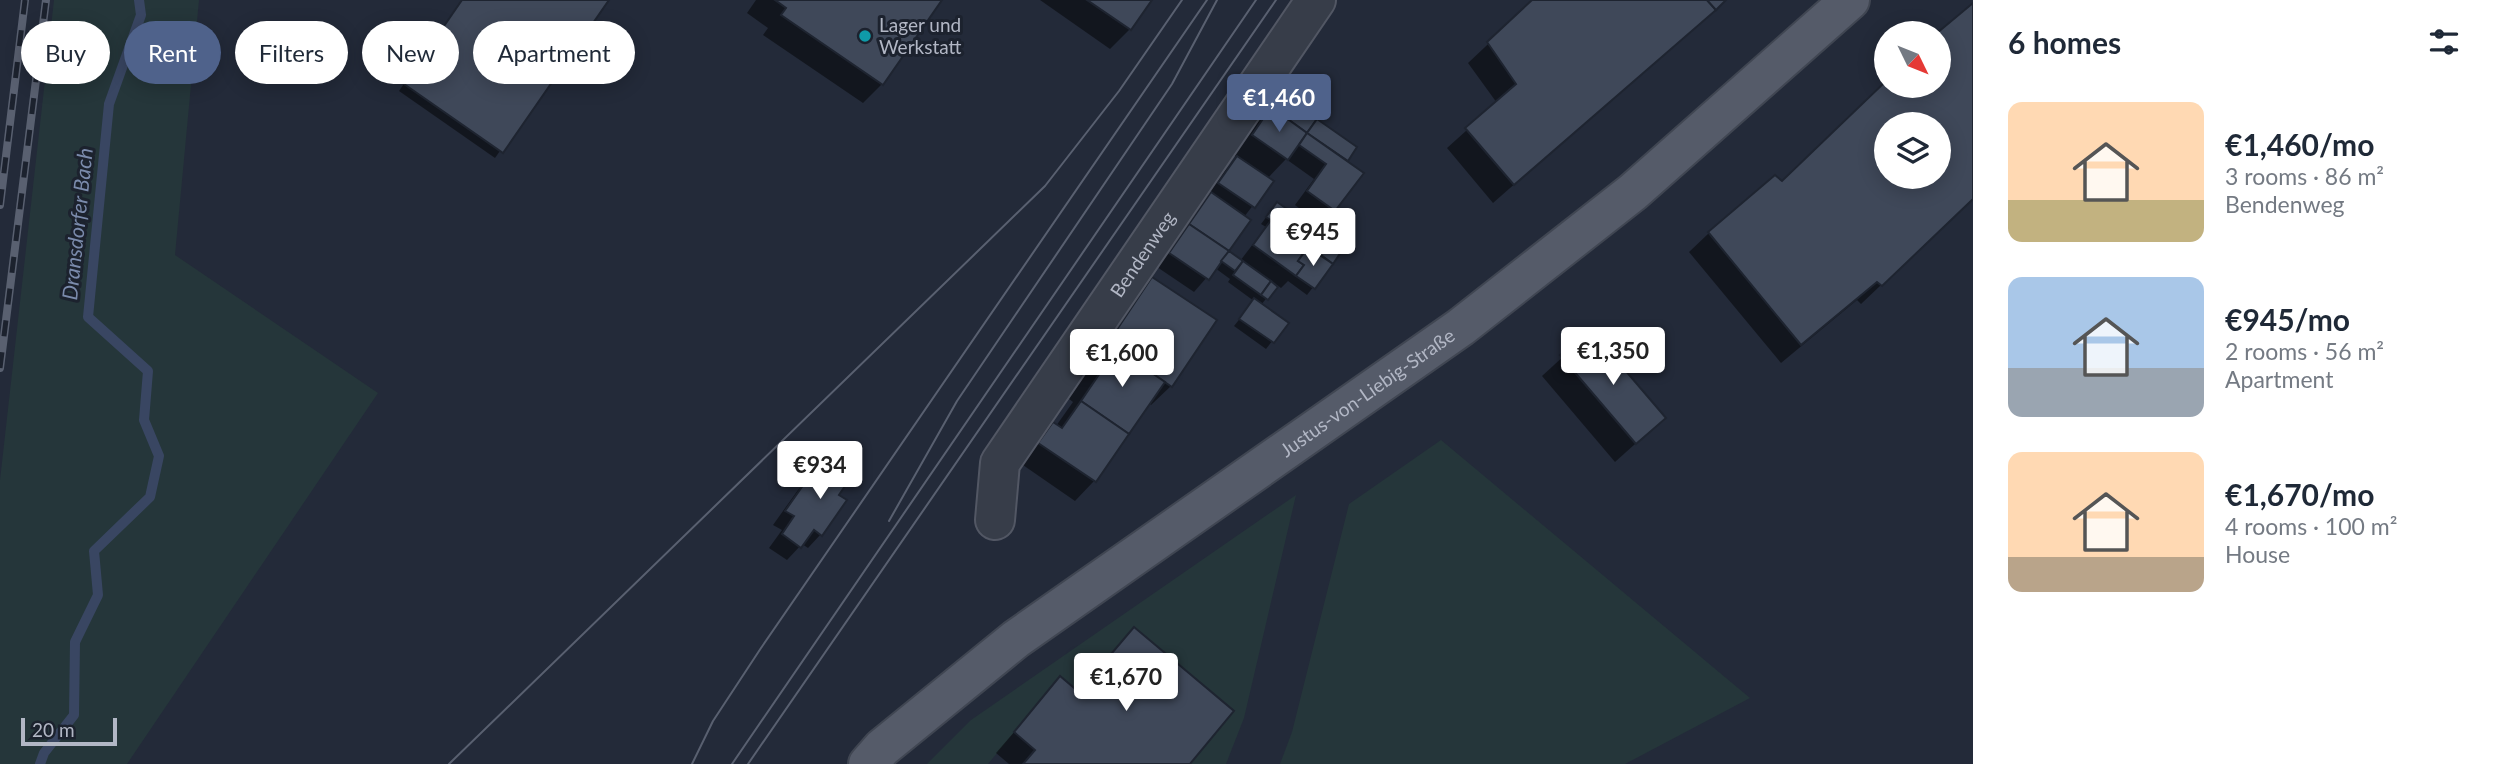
<!DOCTYPE html>
<meta charset="utf-8">
<style>
:root{--surface:#fff;--page:#f2f2f3;--text:#1f2937;--muted:#747a83;--accent:#4f628b}
body{margin:0;font-family:Lato,sans-serif;background:var(--page);color:var(--text);height:100vh;display:flex;flex-direction:column;font-size:26px;white-space:nowrap}
*{box-sizing:border-box;margin:0}
p{font-size:23px;color:var(--muted)}
.icon{flex:none;width:38px;height:38px;fill:none;stroke:currentColor;stroke-width:2;stroke-linecap:round;stroke-linejoin:round}
.map{position:relative;flex:1;overflow:hidden}
.drawer{display:flex;flex-direction:column;background:var(--surface);width:525px}
.drawer>*{flex:none}
.top-card{position:absolute;left:21px;top:21px;width:665px;height:63px;display:flex;gap:14px}
.needle{width:46px;rotate:133deg}
.tools{position:absolute;left:1874px;top:21px;display:grid;gap:14px}
.tools a{display:grid;place-items:center;width:77px;height:77px;border-radius:50%;background:var(--surface);box-shadow:0 4px 18px #0003;font-size:35px}
.scale{position:absolute;left:21px;bottom:18px;width:96px;box-sizing:border-box;padding-left:7px;border:4px solid #b2b7c5;border-top:0;font-size:19px;line-height:24px;white-space:nowrap;color:#b2b7c5;-webkit-text-stroke:5px #1c222e;paint-order:stroke}
.price{position:absolute;translate:-50% -60px;padding:0 16px;border-radius:7px;background:#fff;color:#222;font-size:23px;line-height:46px;filter:drop-shadow(0 2px 4px #0008)}
.price::after{content:'';position:absolute;left:50%;top:42px;width:21px;height:16px;margin-left:-10px;background:inherit;clip-path:polygon(0 0,100% 0,50% 100%)}
.price.active{background:var(--accent);color:#fff}
ul{padding:0;list-style:none}
li{display:flex;align-items:center;gap:21px;height:175px;padding:0 35px}
li span{display:grid;place-items:center;flex:none;width:196px;height:140px;border-radius:14px;color:#555}
li>.icon{margin-inline-start:auto}
span .icon{width:84px;height:84px;fill:#fffc;stroke-width:1}
li b{font-size:30px}
h2{display:flex;justify-content:space-between;align-items:center;height:84px;padding:0 35px;font-size:30px}
.chip{padding:0 24px;border-radius:32px;background:var(--surface);box-shadow:0 4px 18px #0003;font-size:24px;line-height:63px}
.chip.active{background:var(--accent);color:#fff}
main{display:flex;flex:1;min-height:0}
.map>svg:first-child{display:block}
.green{fill:#25363a}
.shadow{fill:#0007;fill-rule:evenodd}
.lines{fill:none;stroke-linecap:round;stroke-linejoin:round}
.stream{stroke:#394662;stroke-width:10}
.building{fill:#3f4859;stroke:#1e2430;stroke-width:2;fill-rule:evenodd}
.minor-casing{stroke:#525764;stroke-width:42}
.major-casing{stroke:#404652;stroke-width:42}
.minor{stroke:#373d49;stroke-width:38}
.major{stroke:#555b69;stroke-width:38}
.tram{stroke:#596070;stroke-width:2}
.rail-casing{stroke:#596070;stroke-width:8}
.rail{stroke:#1c222e;stroke-width:5;stroke-dasharray:16;stroke-linecap:butt}
.culture-dot{fill:#0f9aa8;stroke:#1c222e;stroke-width:2.5}
.labels{text-anchor:middle;stroke-width:6;stroke-linejoin:round;paint-order:stroke}
.poi-label{font-size:19px;fill:#b2b7c5;stroke:#1c222e;text-anchor:start}
.street-label{font-size:19px;fill:#b2b7c5;stroke:#1c222e}
.water-label{font-size:21px;font-style:italic;fill:#7b8bac;stroke:#1c222e}
</style>
<main>
<div class="map">
<svg width="1973" height="764" viewBox="0 0 1973 764">
<rect width="100%" height="100%" fill="#232a39"/>
<g class="green">
<polygon points="54,0 199,0 175,255 378,393 127,764 0,764 0,480"/>
<polygon points="1441,440 1750,698 1625,764 1280,764 1292,732 1349,504"/>
<polygon points="1296,495 1244,718 1226,764 1190,764 1234,710 1134,627 1079,692 1060,677 988,764 927,764 971,720"/>
</g>
<g class="shadow">
<polygon points="462,0 607,0 495,158 399,91"/>
<polygon points="756,0 940,0 882,84 863,103 763,35 768,28 747,13"/>
<polygon points="1040,0 1150,0 1130,29 1110,49"/>
<polygon points="1535,0 1724,0 1493,203 1447,148 1497,103 1468,63"/>
<path d="M1973,5V198L1861,304L1857,300L1781,363L1689,252L1709,233L1782,183L1886,85L1939,86ZM1886,124H1939V177H1886Z"/>
<path d="M1291,82L1310,125L1355,148L1345,162L1334,209L1319,224V239L1339,253L1307,295L1288,281L1281,288L1277,285L1261,305L1286,323L1266,349L1234,326L1254,301L1228,282L1230,279L1215,268L1194,292L1157,267L1224,171L1238,158L1233,155L1252,129ZM1286,159L1314,179L1295,205L1308,215L1302,221L1271,211L1261,224L1266,227L1240,261L1222,257L1244,217L1271,182L1267,179Z"/>
<polygon points="1153,279 1171,386 1151,405 1148,403 1094,481 1075,501 1020,463 1034,443 1053,424 1056,426 1073,402 1064,395 1133,298"/>
<polygon points="1590,332 1664,418 1615,462 1542,376"/>
<polygon points="841,452 837,495 821,534 808,548 802,544 787,560 769,548 782,530 773,525 798,490 811,476 817,480"/>
<polygon points="1134,630 1187,764 1009,764 996,753 1060,679 1078,693"/>
</g>
<g class="lines">
<polyline class="stream" points="40,764 44,753 74,715 75,642 98,595 94,551 150,497 159,456 144,420 148,371 88,317 109,104 141,15 139,0"/>
</g>
<g class="building">
<polygon points="462,0 609,0 503,153 404,84"/>
<polygon points="775,0 942,0 883,85 781,15 786,8"/>
<polygon points="1087,0 1152,0 1131,30"/>
<polygon points="1532,0 1707,0 1716,10 1514,185 1465,128 1516,84 1487,42"/>
<polygon points="1707,0 1726,0 1716,10"/>
<path d="M1973,3V199L1882,286L1877,282L1801,345L1708,232L1775,175L1782,181L1886,81V86H1939L1937,33ZM1886,124H1939V177H1886Z"/>
<polygon points="1290,80 1327,105 1307,133 1271,107"/>
<polygon points="1271,107 1307,133 1288,160 1252,135"/>
<polygon points="1317,119 1357,147 1348,161 1307,133"/>
<polygon points="1307,133 1364,173 1335,211 1307,191 1326,164 1299,145"/>
<polygon points="1237,156 1274,181 1255,208 1218,183"/>
<polygon points="1211,192 1251,220 1229,251 1189,224"/>
<polygon points="1277,202 1303,220 1292,235 1266,217"/>
<polygon points="1308,213 1328,228 1313,249 1292,235"/>
<polygon points="1271,220 1308,247 1298,261 1304,265 1296,276 1253,245"/>
<polygon points="1189,224 1229,251 1209,280 1169,253"/>
<polygon points="1321,238 1341,252 1333,264 1313,249"/>
<polygon points="1308,247 1333,264 1315,289 1296,276 1304,265 1298,261"/>
<polygon points="1229,251 1243,261 1235,271 1221,261"/>
<polygon points="1243,261 1271,281 1261,295 1233,275"/>
<polygon points="1152,277 1217,320 1172,387 1108,343"/>
<polygon points="1271,281 1278,287 1268,300 1261,295"/>
<polygon points="1254,298 1289,323 1274,343 1239,319"/>
<polygon points="1590,329 1666,418 1636,444 1560,355"/>
<polygon points="1108,343 1165,382 1129,434 1081,401 1102,370 1093,364"/>
<polygon points="1081,401 1129,434 1096,482 1038,443 1053,422 1062,428"/>
<polygon points="841,450 860,464 839,495 847,500 822,536 814,530 801,548 782,534 794,516 785,511 811,474 819,480"/>
<polygon points="1134,627 1234,711 1190,764 1023,764 1035,750 1014,732 1060,676 1079,692"/>
</g>
<g class="lines">
<defs>
<g id="minor">
<path id="s1" d="M995,520L1000,463L1316,0"/>
</g>
<g id="major">
<path id="s2" d="M868,764L882,748L1016,639L1461,327L1633,192L1850,0"/>
</g>
</defs>
<use href="#minor" class="minor-casing"/>
<use href="#major" class="major-casing"/>
<use href="#minor" class="minor"/>
<use href="#major" class="major"/>
<g class="tram">
<polyline points="889,521 957,401 1172,84 1217,0"/>
<polyline points="449,764 1045,186 1119,91 1182,0"/>
<polyline points="692,764 713,721 761,648 1207,0"/>
<polyline points="732,764 1256,0"/>
<polyline points="748,764 1276,0"/>
</g>
<defs>
<g id="rail">
<polyline points="0,205 25,0"/>
<polyline points="0,368 46,0"/>
</g>
</defs>
<use href="#rail" class="rail-casing"/>
<use href="#rail" class="rail"/>
</g>
<circle class="culture-dot" cx="865" cy="36" r="7"/>
<g class="labels">
<g class="poi-label">
<text x="879" y="32">Lager und<tspan x="879" dy="22">Werkstatt</tspan></text>
</g>
<g class="street-label">
<text dy="7" stroke="none"><textPath href="#s1" startOffset="310">Bendenweg</textPath></text>
<text dy="7" stroke="none"><textPath href="#s2" startOffset="623">Justus-von-Liebig-Straße</textPath></text>
</g>
<g class="water-label">
<text transform="translate(78 224) rotate(-84)" y="7">Dransdorfer Bach</text>
</g>
</g>
</svg>
<div class="tools">
<a><svg class="needle" viewBox="-14 -14 28 28"><path d="M0-13l5 13h-10z" fill="#e53935"/><path d="M0 13l5-13h-10z" fill="#747a83"/></svg></a>
<a><svg class="icon" aria-label="layers" viewBox="0 0 24 24"><path d="M12 4l9 5-9 5-9-5zM3 14l9 5 9-5"/></svg></a>
</div>
<div class="scale">20 m</div>
<b class="price active" style="left:1279px;top:134px">€1,460</b>
<b class="price" style="left:1313px;top:268px">€945</b>
<b class="price" style="left:1613px;top:387px">€1,350</b>
<b class="price" style="left:1122px;top:389px">€1,600</b>
<b class="price" style="left:820px;top:501px">€934</b>
<b class="price" style="left:1126px;top:713px">€1,670</b>
<div class="top-card">
<a class="chip">Buy</a>
<a class="chip active">Rent</a>
<a class="chip">Filters</a>
<a class="chip">New</a>
<a class="chip">Apartment</a>
</div>
</div>
<section class="drawer">
<h2>6 homes<svg class="icon" aria-label="filters" viewBox="0 0 24 24"><path d="M4 7h16M4 17h16"/><circle cx="9" cy="7" r="2"/><circle cx="15" cy="17" r="2"/></svg></h2>
<ul>
<li><span style="background:linear-gradient(#ffd9b3 70%,#c2b280 0)"><svg class="icon" aria-label="home" viewBox="0 0 24 24"><path d="M3 11l9-7 9 7M6 9v11h12V9"/></svg></span><div><b>€1,460/mo</b><p>3 rooms · 86 m²</p><p>Bendenweg</p></div></li>
<li><span style="background:linear-gradient(#a9c7e8 65%,#9aa5b1 0)"><svg class="icon" aria-label="home" viewBox="0 0 24 24"><path d="M3 11l9-7 9 7M6 9v11h12V9"/></svg></span><div><b>€945/mo</b><p>2 rooms · 56 m²</p><p>Apartment</p></div></li>
<li><span style="background:linear-gradient(#ffd9b3 75%,#b9a48a 0)"><svg class="icon" aria-label="home" viewBox="0 0 24 24"><path d="M3 11l9-7 9 7M6 9v11h12V9"/></svg></span><div><b>€1,670/mo</b><p>4 rooms · 100 m²</p><p>House</p></div></li>
</ul>
</section>
</main>
